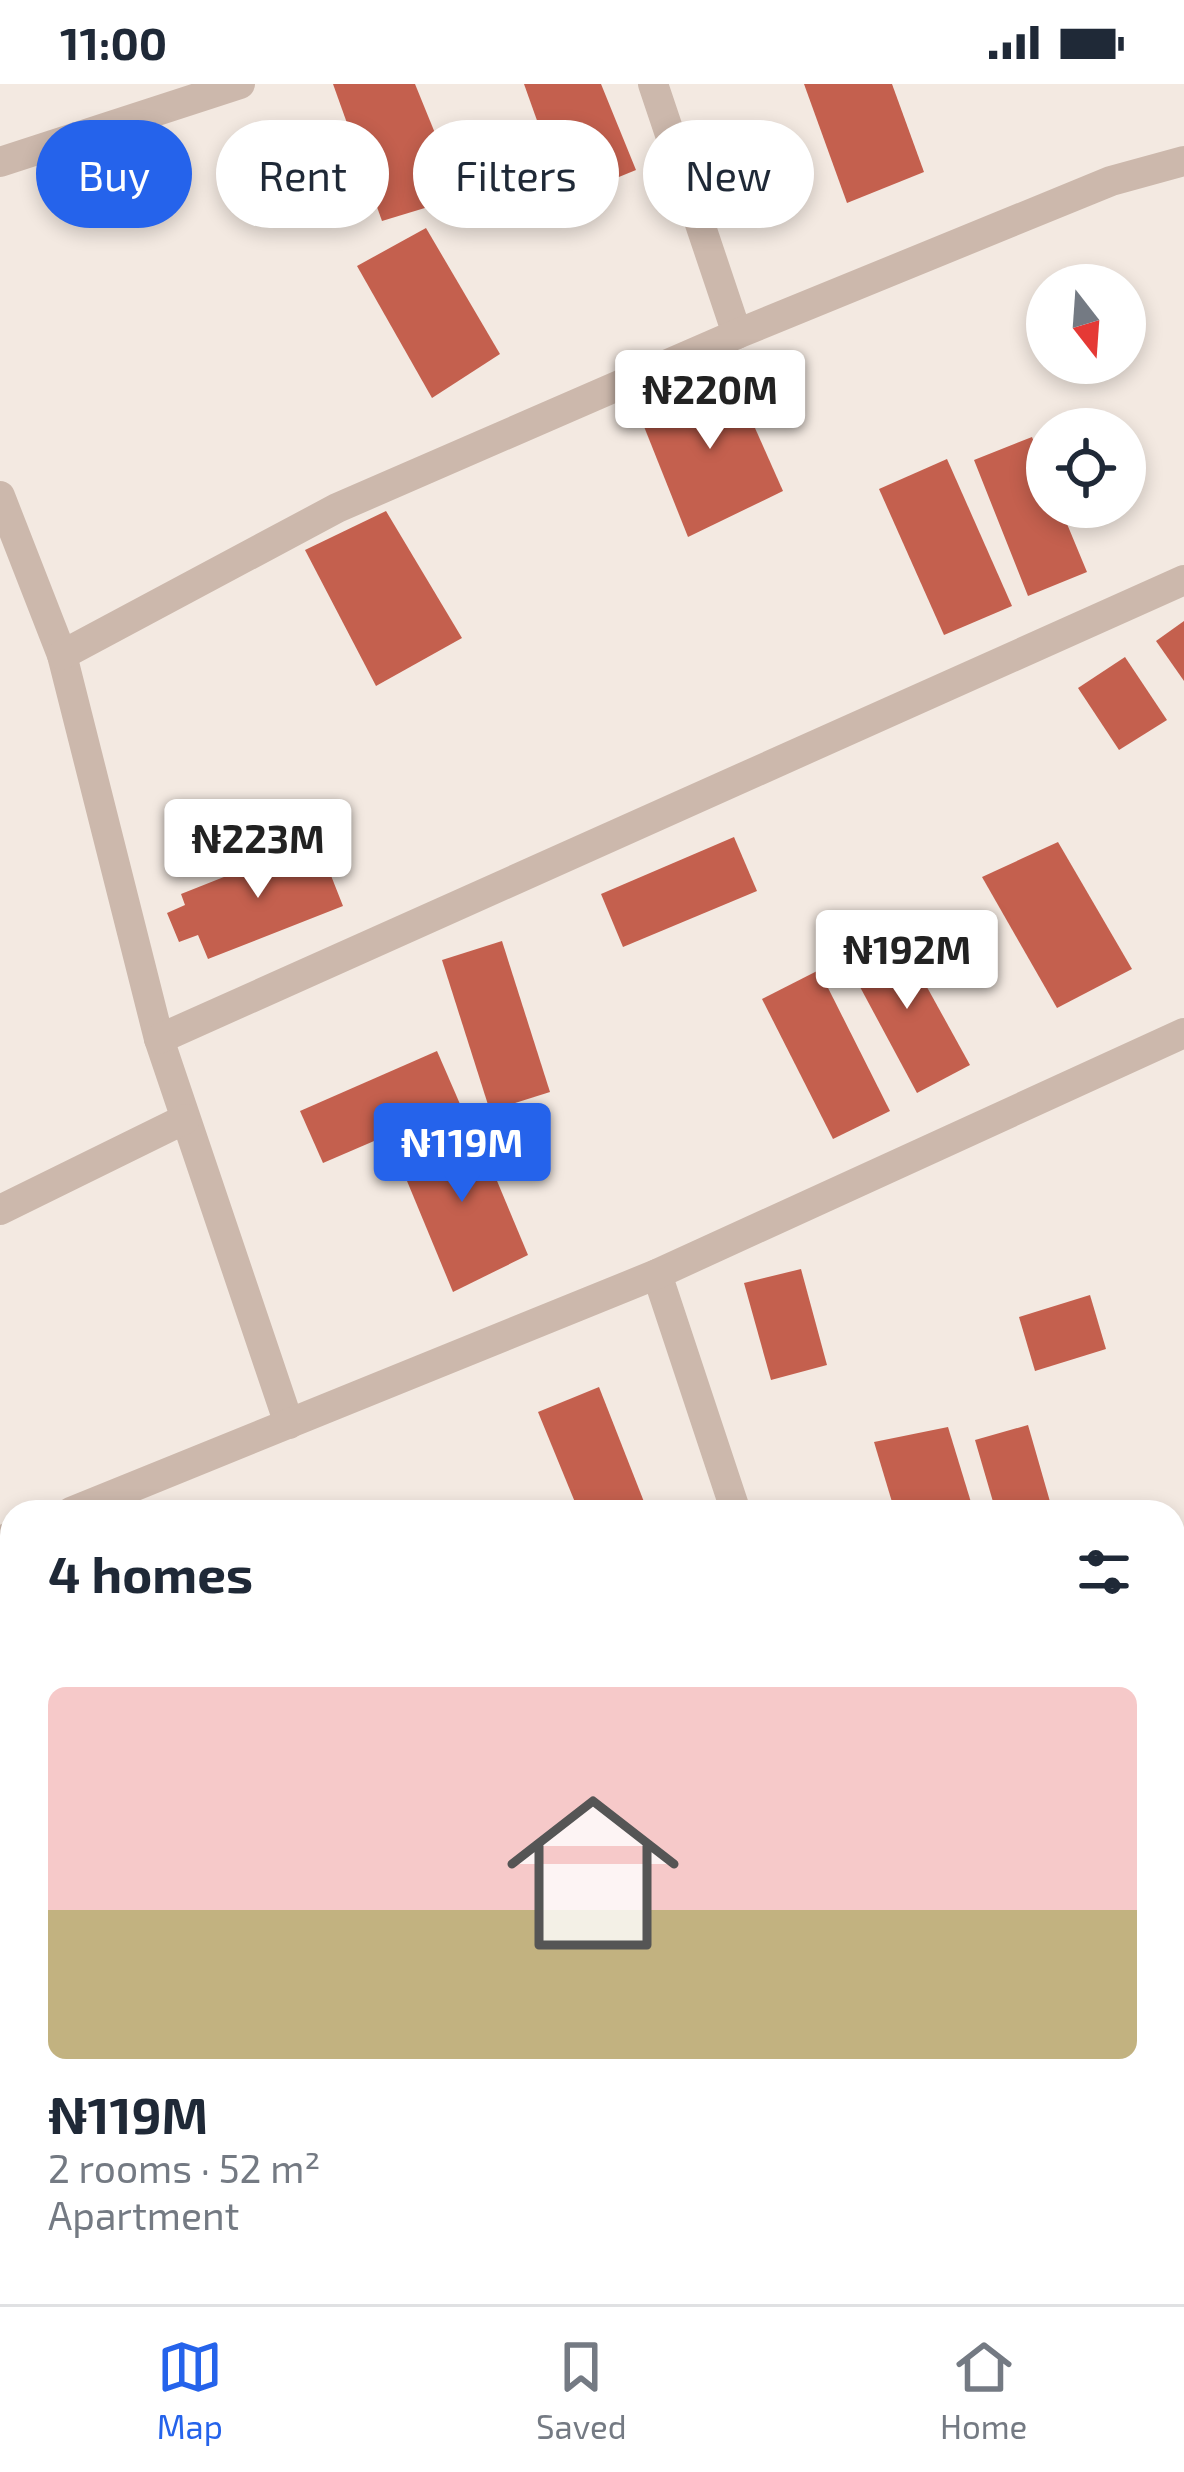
<!DOCTYPE html>
<meta charset="utf-8">
<style>
:root{--surface:#fff;--page:#f2f2f3;--text:#1f2937;--muted:#747a83;--line:#e0e1e3;--accent:#2563eb}
body{margin:0;font-family:"Exo 2",sans-serif;background:var(--page);color:var(--text);height:100vh;display:flex;flex-direction:column;font-size:45px;white-space:nowrap}
*{box-sizing:border-box;margin:0}
p{font-size:39px;color:var(--muted)}
.icon{flex:none;width:66px;height:66px;fill:none;stroke:currentColor;stroke-width:2;stroke-linecap:round;stroke-linejoin:round}
.map{position:relative;flex:1;overflow:hidden}
.panel{position:absolute;left:0px;top:1416px;width:1185px;height:804px;display:flex;flex-direction:column;background:var(--surface);border-radius:36px 36px 0 0;box-shadow:0 6px 18px #0003}
.panel>*{flex:none}
.hud{position:absolute;left:36px;top:36px;width:1113px;height:108px;display:flex;gap:24px}
.needle{width:78px;rotate:163deg}
.tools{position:absolute;left:1026px;top:180px;display:grid;gap:24px}
.tools a{display:grid;place-items:center;width:120px;height:120px;border-radius:50%;background:var(--surface);box-shadow:0 6px 18px #0003;font-size:60px}
.price{position:absolute;translate:-50% -102px;padding:0 27px;border-radius:12px;background:#fff;color:#222;font-size:39px;line-height:78px;filter:drop-shadow(0 3px 6px #0008)}
.price::after{content:'';position:absolute;left:50%;top:72px;width:36px;height:27px;margin-left:-18px;background:inherit;clip-path:polygon(0 0,100% 0,50% 100%)}
.price.on{background:var(--accent);color:#fff}
ul{padding:0;list-style:none}
li{display:grid;align-content:center;gap:24px;height:636px;padding:0 48px}
li span{display:grid;place-items:center;height:372px;border-radius:18px;color:#555}
li>.icon{margin-inline-start:auto}
span .icon{width:216px;height:216px;fill:#fffc;stroke-width:1}
li b{font-size:51px}
h2{display:flex;justify-content:space-between;align-items:center;height:144px;padding:0 48px;font-size:51px}
.pill{padding:0 42px;border-radius:54px;background:var(--surface);box-shadow:0 6px 18px #0003;font-size:42px;line-height:108px}
.pill.on{background:var(--accent);color:#fff}
.status{display:flex;justify-content:space-between;align-items:center;height:84px;padding:0 60px;background:var(--surface);direction:ltr}
.status svg{height:33px;fill:currentColor}
.tabs{display:flex;justify-content:space-around;align-items:center;height:168px;border-top:3px solid var(--line);background:var(--surface);font-size:33px;color:var(--muted)}
.tabs a{display:grid;justify-items:center;gap:6px}
.tabs .on{color:var(--accent)}
.map>svg:first-child{display:block}
.building{fill:#c4604e}
.lines{fill:none;stroke-linecap:round;stroke-linejoin:round}
.street{stroke:#ccb8ac;stroke-width:30}
</style>
<div class="status"><b>11:00</b><svg viewBox="0 0 49 12"><path d="M0 12V9h3v3zM5 12V6h3v6zM10 12V3h3v9zM15 12V0h3v12zM26 1h20v11H26zM47 4h2v5h-2z"/></svg></div>
<div class="map">
<svg width="1184" height="2220" viewBox="0 0 1184 2220">
<rect width="100%" height="100%" fill="#f3e9e1"/>
<g class="building">
<polygon points="333,0 415,0 461,113 382,137"/>
<polygon points="524,0 601,0 636,86 565,115"/>
<polygon points="804,0 892,0 924,88 847,119"/>
<polygon points="426,144 500,270 432,314 357,182"/>
<polygon points="727,281 783,407 688,453 639,330"/>
<polygon points="1032,353 1047,390 1047,423 1060,423 1087,488 1028,512 974,376"/>
<polygon points="947,375 1012,522 944,551 879,405"/>
<polygon points="386,427 462,554 376,602 305,466"/>
<polygon points="1184,537 1184,597 1156,557"/>
<polygon points="1125,573 1167,636 1119,666 1078,604"/>
<polygon points="734,753 757,807 623,863 601,810"/>
<polygon points="317,756 343,822 208,875 198,851 179,858 167,829 185,821 181,810"/>
<polygon points="1058,758 1132,885 1057,924 982,793"/>
<polygon points="896,847 970,981 917,1009 845,875"/>
<polygon points="502,857 550,1008 490,1027 442,876"/>
<polygon points="819,886 890,1027 833,1055 762,915"/>
<polygon points="437,967 460,1020 323,1079 300,1027"/>
<polygon points="472,1037 528,1171 453,1208 395,1068"/>
<polygon points="801,1185 827,1281 771,1296 744,1199"/>
<polygon points="1090,1211 1106,1265 1035,1287 1019,1233"/>
<polygon points="599,1303 648,1428 579,1428 538,1328"/>
<polygon points="1028,1341 1053,1428 996,1428 975,1356"/>
<polygon points="948,1343 974,1428 895,1428 874,1358"/>
<polygon points="12,1557 12,1606 11,1606 0,1570 0,1561"/>
<polygon points="1184,2140 1184,2209 1134,2220 1093,2220 1090,2208 1173,2208 1173,2142"/>
<polygon points="83,2208 133,2208 137,2220 87,2220"/>
<polygon points="635,2208 705,2208 709,2220 639,2220"/>
<polygon points="737,2208 801,2208 806,2220 742,2220"/>
<polygon points="827,2208 927,2208 898,2220 832,2220"/>
</g>
<g class="lines">
<g class="street">
<polyline points="653,0 737,250"/>
<polyline points="0,78 240,0"/>
<polyline points="0,412 62,571 159,955 289,1340"/>
<polyline points="62,571 337,424 737,250 1111,97 1184,77"/>
<polyline points="159,955 1184,496"/>
<polyline points="0,1126 185,1035"/>
<polyline points="657,1190 736,1428"/>
<polyline points="71,1428 657,1190 1184,949"/>
<polyline points="0,1457 12,1452"/>
<polyline points="1173,1499 1184,1496"/>
<polyline points="1173,1925 1184,1921"/>
<polyline points="0,1936 12,1931"/>
<polyline points="0,2199 7,2220"/>
<polyline points="1029,2208 1032,2220"/>
<polyline points="509,2220 527,2208"/>
</g>
</g>
</svg>
<div class="tools">
<a><svg class="needle" viewBox="-14 -14 28 28"><path d="M0-13l5 13h-10z" fill="#e53935"/><path d="M0 13l5-13h-10z" fill="#747a83"/></svg></a>
<a><svg class="icon" aria-label="locate" viewBox="0 0 24 24"><circle cx="12" cy="12" r="6"/><path d="M12 2v4M12 18v4M2 12h4M18 12h4"/></svg></a>
</div>
<b class="price" style="left:710px;top:368px">₦220M</b>
<b class="price" style="left:258px;top:817px">₦223M</b>
<b class="price" style="left:907px;top:928px">₦192M</b>
<b class="price on" style="left:462px;top:1121px">₦119M</b>
<div class="hud">
<a class="pill on">Buy</a>
<a class="pill">Rent</a>
<a class="pill">Filters</a>
<a class="pill">New</a>
</div>
<section class="panel">
<h2>4 homes<svg class="icon" aria-label="filters" viewBox="0 0 24 24"><path d="M4 7h16M4 17h16"/><circle cx="9" cy="7" r="2"/><circle cx="15" cy="17" r="2"/></svg></h2>
<ul>
<li><span style="background:linear-gradient(#f6c9c9 60%,#c2b280 0)"><svg class="icon" aria-label="home" viewBox="0 0 24 24"><path d="M3 11l9-7 9 7M6 9v11h12V9"/></svg></span><div><b>₦119M</b><p>2 rooms · 52 m²</p><p>Apartment</p></div></li>
</ul>
</section>
</div>
<nav class="tabs">
<a class="on"><svg class="icon" aria-label="map" viewBox="0 0 24 24"><path d="M3 6l6-2 6 2 6-2v14l-6 2-6-2-6 2zM9 4v14M15 6v14"/></svg>Map</a>
<a><svg class="icon" aria-label="saved" viewBox="0 0 24 24"><path d="M7 4h10v16l-5-4-5 4z"/></svg>Saved</a>
<a><svg class="icon" aria-label="home" viewBox="0 0 24 24"><path d="M3 11l9-7 9 7M6 9v11h12V9"/></svg>Home</a>
</nav>
